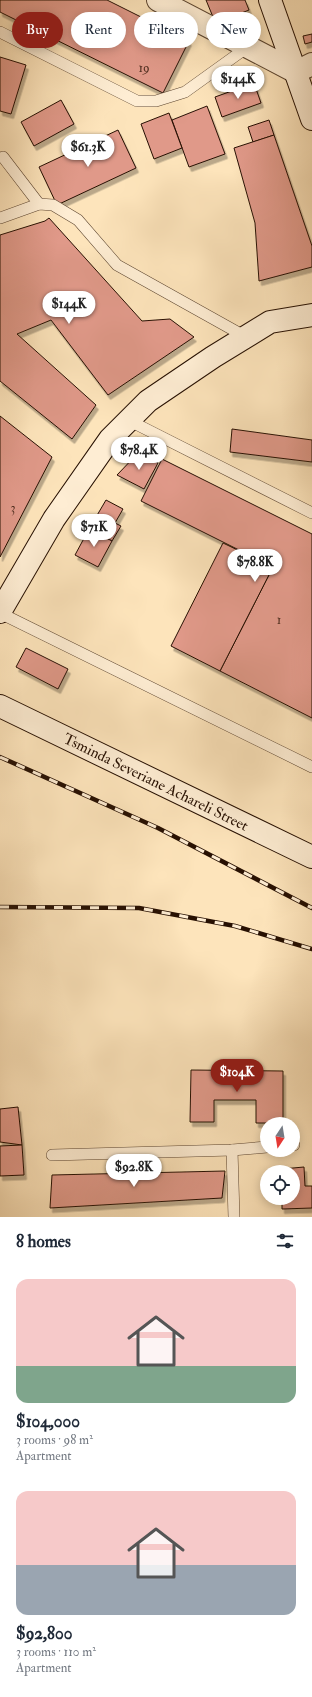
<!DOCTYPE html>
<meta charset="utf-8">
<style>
:root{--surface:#fff;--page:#f6f6f7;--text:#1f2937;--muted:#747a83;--accent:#8f2418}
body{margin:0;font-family:"IM FELL Double Pica",serif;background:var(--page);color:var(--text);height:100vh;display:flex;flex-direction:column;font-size:15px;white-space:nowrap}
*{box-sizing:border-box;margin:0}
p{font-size:13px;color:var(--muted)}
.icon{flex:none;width:22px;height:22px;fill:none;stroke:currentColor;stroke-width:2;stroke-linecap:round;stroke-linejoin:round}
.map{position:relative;height:1217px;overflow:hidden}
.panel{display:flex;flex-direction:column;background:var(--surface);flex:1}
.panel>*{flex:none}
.top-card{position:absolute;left:12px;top:12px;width:288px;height:36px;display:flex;gap:8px}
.needle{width:26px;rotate:192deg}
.tools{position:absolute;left:260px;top:1117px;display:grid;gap:8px}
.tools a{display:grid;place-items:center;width:40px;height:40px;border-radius:50%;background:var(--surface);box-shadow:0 2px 10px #0003;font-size:20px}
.price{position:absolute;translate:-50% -34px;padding:0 9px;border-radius:14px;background:#fff;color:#222;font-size:13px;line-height:26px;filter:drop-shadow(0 1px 2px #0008)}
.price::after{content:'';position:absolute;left:50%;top:24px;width:12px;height:9px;margin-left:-6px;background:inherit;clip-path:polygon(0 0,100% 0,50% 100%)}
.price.current{background:var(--accent);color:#fff}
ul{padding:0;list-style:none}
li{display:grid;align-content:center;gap:8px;height:212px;padding:0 16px}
li span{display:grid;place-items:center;height:124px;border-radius:12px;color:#555}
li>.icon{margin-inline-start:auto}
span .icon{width:72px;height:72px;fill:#fffc;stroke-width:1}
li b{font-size:17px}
h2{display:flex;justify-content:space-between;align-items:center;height:48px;padding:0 16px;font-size:17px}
.tag{padding:0 14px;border-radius:18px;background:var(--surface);box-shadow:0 2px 10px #0003;font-size:14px;line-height:36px}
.tag.current{background:var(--accent);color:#fff}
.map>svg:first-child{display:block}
.building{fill:#e09989;stroke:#271002;filter:url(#shadow)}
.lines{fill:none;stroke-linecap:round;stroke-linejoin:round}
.lane-casing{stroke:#5c4530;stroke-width:12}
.street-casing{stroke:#5c4530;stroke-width:24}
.secondary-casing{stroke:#271002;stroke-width:24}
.lane{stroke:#feedd3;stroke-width:11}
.street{stroke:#feedd3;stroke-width:22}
.secondary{stroke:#feedd3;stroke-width:22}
.rail-casing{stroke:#271002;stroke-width:4.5}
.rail{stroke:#feedd3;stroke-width:3;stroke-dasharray:9;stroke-linecap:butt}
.labels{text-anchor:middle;stroke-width:3;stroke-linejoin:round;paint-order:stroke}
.number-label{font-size:13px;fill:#553224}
.street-label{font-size:15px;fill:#271002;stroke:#feedd3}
</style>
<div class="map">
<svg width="312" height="1217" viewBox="0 0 312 1217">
<defs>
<filter id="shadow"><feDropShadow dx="2.5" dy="4.5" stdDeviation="0" flood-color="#0004"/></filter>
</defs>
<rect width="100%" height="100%" fill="#fde4bb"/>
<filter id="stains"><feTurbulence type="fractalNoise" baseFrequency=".005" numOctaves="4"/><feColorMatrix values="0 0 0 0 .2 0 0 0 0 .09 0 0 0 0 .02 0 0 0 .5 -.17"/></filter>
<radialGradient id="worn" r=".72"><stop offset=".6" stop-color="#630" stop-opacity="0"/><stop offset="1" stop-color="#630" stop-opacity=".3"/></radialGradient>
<g class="building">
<polygon points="0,0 107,0 189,41 163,93 0,12"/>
<polygon points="206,0 245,0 249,10 234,16 213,17"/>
<polygon points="312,34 312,42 305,44 303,36"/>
<polygon points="0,57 26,65 11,114 0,111"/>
<polygon points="254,83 261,103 222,117 215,97"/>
<polygon points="61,100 74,124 34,146 21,122"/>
<polygon points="207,106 225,154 189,167 172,120"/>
<polygon points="169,113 182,148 154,159 141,124"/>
<polygon points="269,120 274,135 253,142 248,127"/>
<polygon points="118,130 136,168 57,205 39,167"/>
<polygon points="274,135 312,246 312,267 259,281 255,223 234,148"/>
<polygon points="49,218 142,321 170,319 194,337 108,395 51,320 17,334 96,405 72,439 0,381 0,235 45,221"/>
<polygon points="0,416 52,457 0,557"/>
<polygon points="232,429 312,440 312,462 230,452"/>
<polygon points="138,453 158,463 144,489 117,475"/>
<polygon points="162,459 312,534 312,718 220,671 273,567 141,501"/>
<polygon points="106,500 123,509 115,523 121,526 112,541 89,529"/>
<polygon points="89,529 112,541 98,567 75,555"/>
<polygon points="223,543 273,567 220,671 171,646"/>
<polygon points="26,648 68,669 58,689 16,667"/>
<polygon points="191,1070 283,1071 283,1123 256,1123 256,1100 214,1100 214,1122 190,1122"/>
<polygon points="18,1107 22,1145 0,1142 0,1109"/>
<polygon points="22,1145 24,1175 0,1176 0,1146"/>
<polygon points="304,1167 305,1186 312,1186 312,1208 282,1209 282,1198 293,1198 293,1172 282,1172 282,1169"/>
<polygon points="225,1171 222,1198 50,1208 52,1175"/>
</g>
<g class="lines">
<defs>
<g id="lane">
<polyline points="0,32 137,101 156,101 185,92 249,46"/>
<polyline points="3,157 39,204"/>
<polyline points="0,218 39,204 53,205 78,220 117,265 246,337"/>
<polyline points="128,420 312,513"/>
<polyline points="0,613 312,767"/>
<polyline points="293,1145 294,1145"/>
<polyline points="232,1150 234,1217"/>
<polyline points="52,1155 232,1150 267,1147"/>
</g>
<polyline id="street" points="158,0 296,72 312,64"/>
<g id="secondary">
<polyline points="270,0 312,119"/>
<polyline points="0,612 54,519 110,439 148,401 213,357 270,322 312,315"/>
<polyline points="0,706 312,857"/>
</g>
</defs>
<use href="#lane" class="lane-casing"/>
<use href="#street" class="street-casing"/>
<use href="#secondary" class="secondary-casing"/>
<use href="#lane" class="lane"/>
<use href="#street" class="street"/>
<use href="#secondary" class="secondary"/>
<defs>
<g id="rail">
<polyline points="0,757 158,828 312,908"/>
<polyline points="0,907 139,908 235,926 312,949"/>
</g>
</defs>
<use href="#rail" class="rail-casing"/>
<use href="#rail" class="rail"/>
</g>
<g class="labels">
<g class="number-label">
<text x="144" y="72">19</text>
<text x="13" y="512">3</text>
<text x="279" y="624">1</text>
</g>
<g class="street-label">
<text transform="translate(156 782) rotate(26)" y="5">Tsminda Severiane Achareli Street</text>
</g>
</g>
<rect width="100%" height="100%" filter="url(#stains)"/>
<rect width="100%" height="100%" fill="url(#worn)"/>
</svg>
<div class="tools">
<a><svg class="needle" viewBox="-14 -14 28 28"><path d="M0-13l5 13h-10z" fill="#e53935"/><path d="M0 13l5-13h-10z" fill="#747a83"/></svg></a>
<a><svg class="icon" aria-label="locate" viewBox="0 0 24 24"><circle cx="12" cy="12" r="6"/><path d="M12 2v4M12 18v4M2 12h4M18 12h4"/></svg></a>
</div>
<b class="price" style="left:238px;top:100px">$144K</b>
<b class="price" style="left:88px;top:168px">$61.3K</b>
<b class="price" style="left:69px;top:325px">$144K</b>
<b class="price" style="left:139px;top:471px">$78.4K</b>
<b class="price" style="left:94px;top:548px">$71K</b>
<b class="price" style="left:255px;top:583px">$78.8K</b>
<b class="price current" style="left:237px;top:1093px">$104K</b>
<b class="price" style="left:134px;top:1188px">$92.8K</b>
<div class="top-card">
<a class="tag current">Buy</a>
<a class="tag">Rent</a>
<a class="tag">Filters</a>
<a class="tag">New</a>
</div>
</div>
<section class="panel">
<h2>8 homes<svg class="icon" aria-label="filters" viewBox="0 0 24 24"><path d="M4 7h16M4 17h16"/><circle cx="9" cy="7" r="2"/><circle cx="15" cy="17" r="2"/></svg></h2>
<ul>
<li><span style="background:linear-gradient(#f6c9c9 70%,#7fa58c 0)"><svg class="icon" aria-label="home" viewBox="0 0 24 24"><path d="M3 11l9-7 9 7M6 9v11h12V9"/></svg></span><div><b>$104,000</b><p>3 rooms · 98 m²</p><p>Apartment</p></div></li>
<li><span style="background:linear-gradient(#f6c9c9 60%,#9aa5b1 0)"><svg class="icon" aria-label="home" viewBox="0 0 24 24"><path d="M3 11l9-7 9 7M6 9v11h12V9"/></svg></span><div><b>$92,800</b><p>3 rooms · 110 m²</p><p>Apartment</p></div></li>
</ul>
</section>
